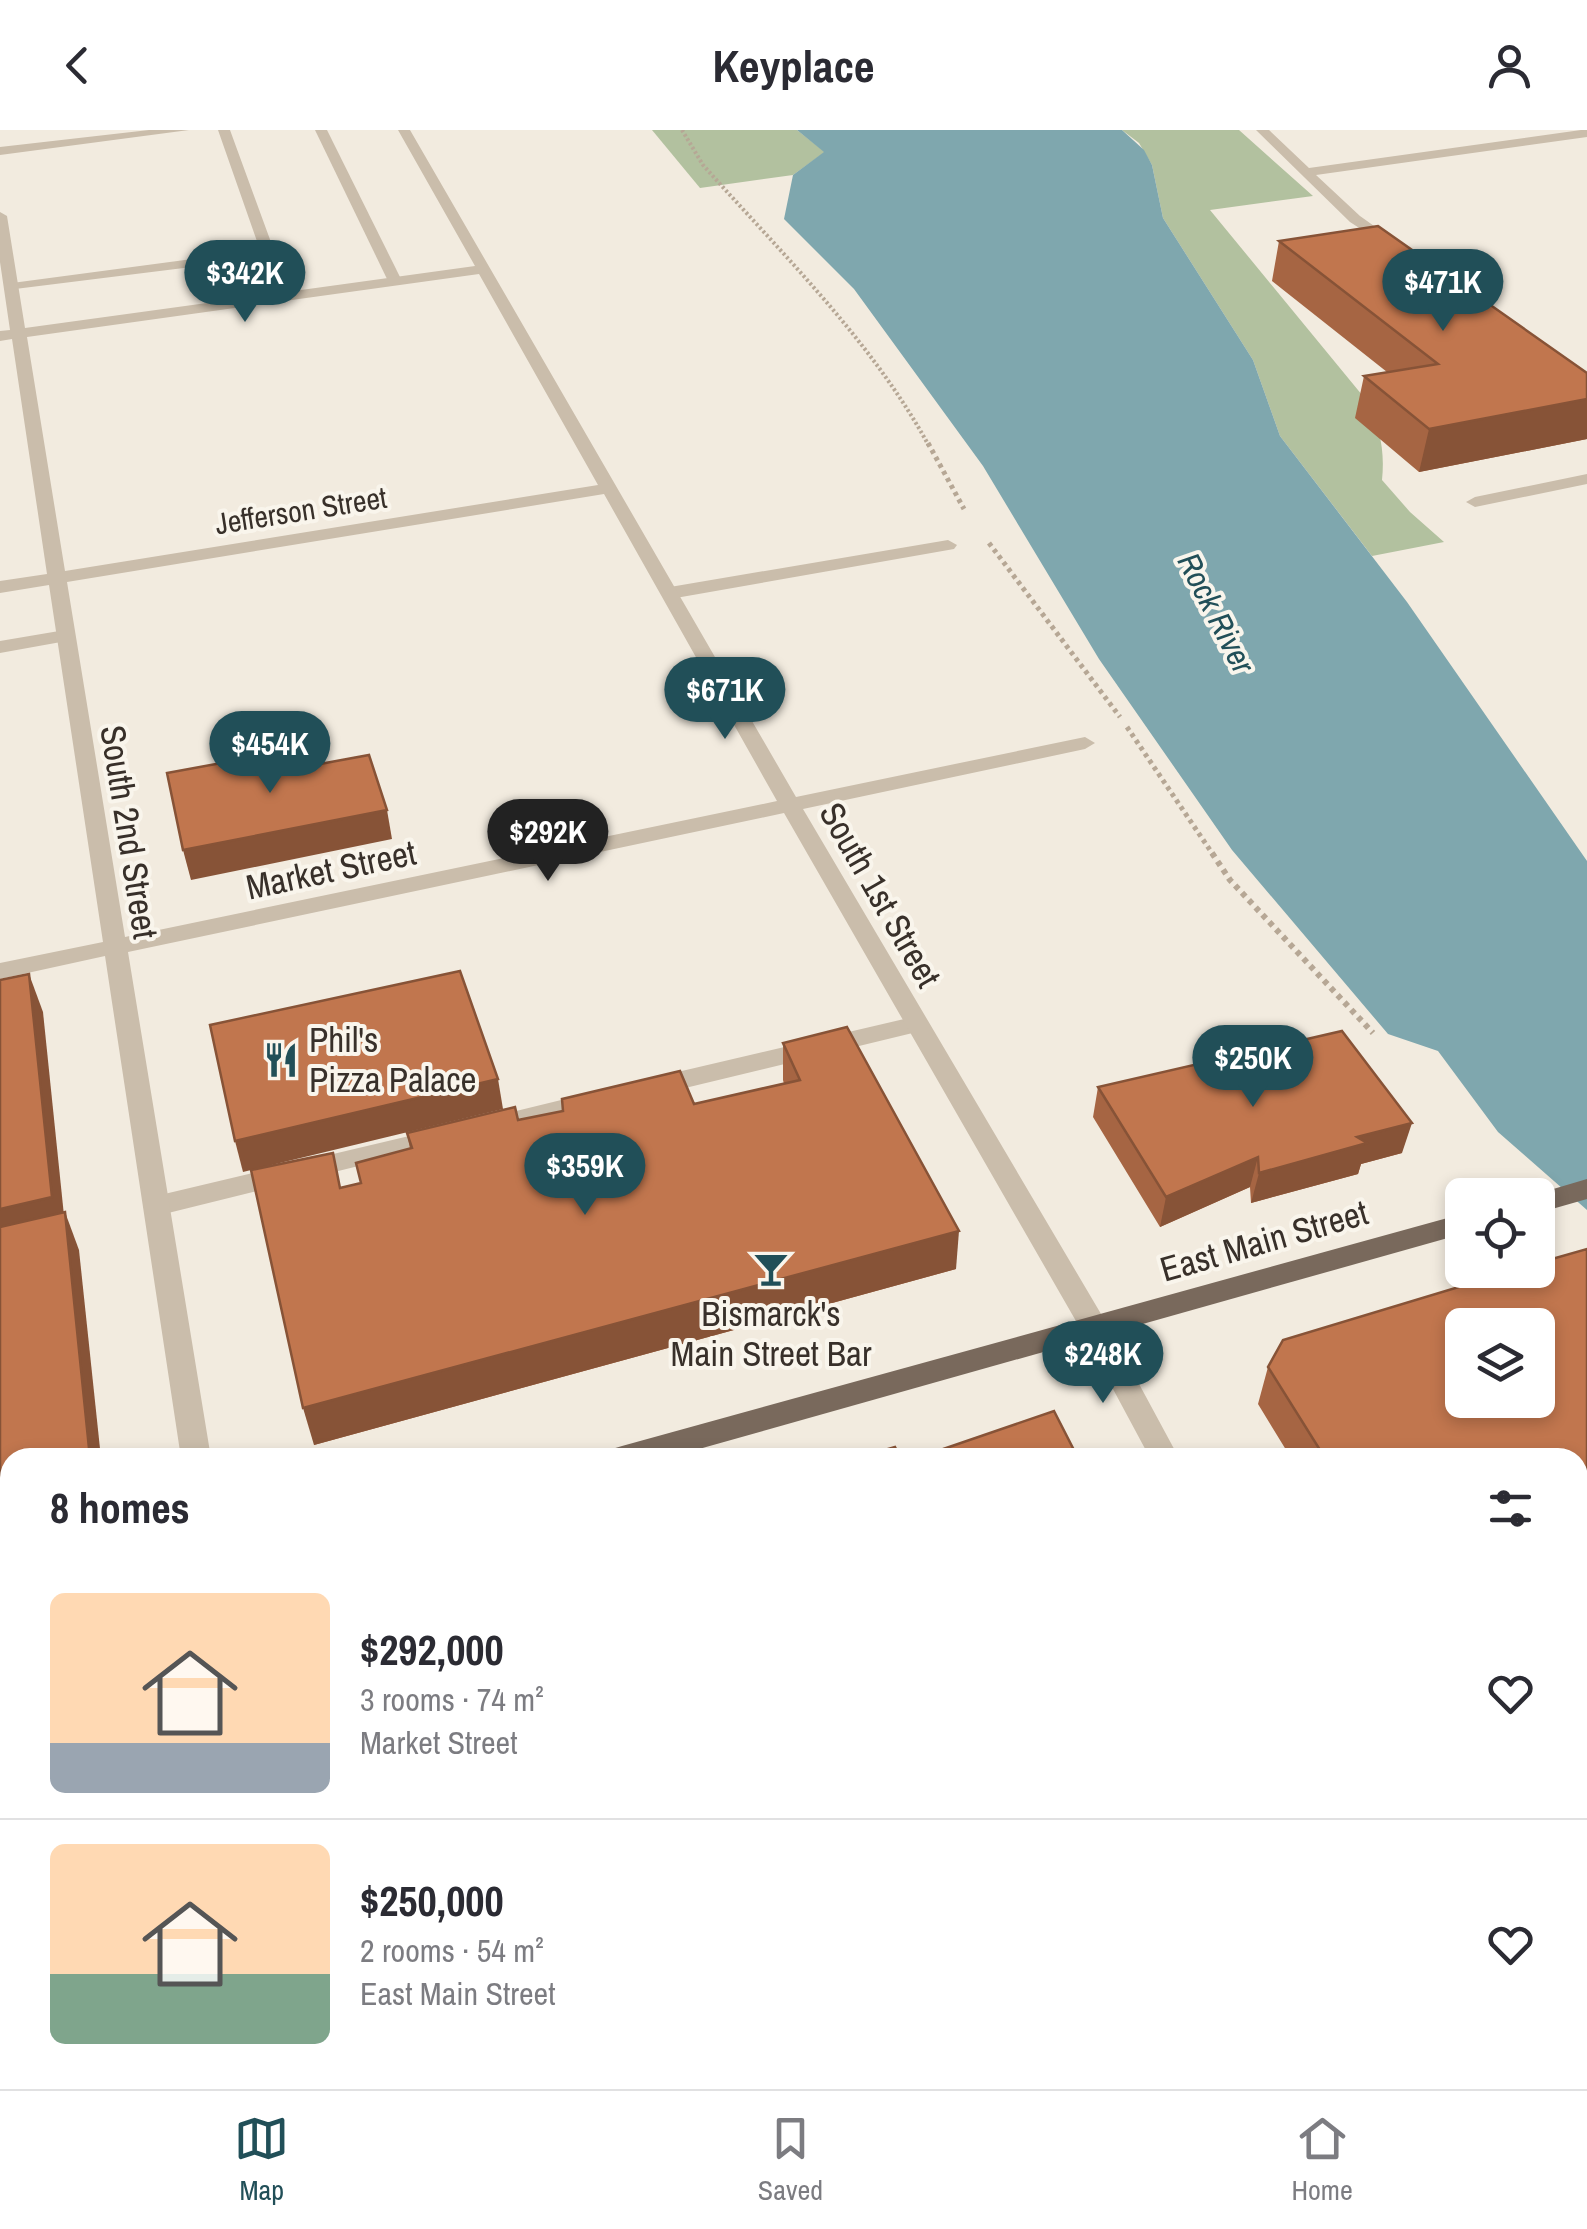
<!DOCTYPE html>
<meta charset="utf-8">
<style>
:root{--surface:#fff;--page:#f2f2f3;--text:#2b2b33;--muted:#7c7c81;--line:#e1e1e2;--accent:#214f58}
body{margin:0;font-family:"Archivo Narrow",sans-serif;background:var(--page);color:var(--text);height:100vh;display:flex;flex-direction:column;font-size:38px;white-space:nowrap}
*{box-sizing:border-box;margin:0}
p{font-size:32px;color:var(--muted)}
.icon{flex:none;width:55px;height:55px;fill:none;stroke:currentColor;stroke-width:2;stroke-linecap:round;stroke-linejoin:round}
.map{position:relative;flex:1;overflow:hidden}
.panel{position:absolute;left:0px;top:1318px;width:1588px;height:642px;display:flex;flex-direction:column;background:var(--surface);border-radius:30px 30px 0 0;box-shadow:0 5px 15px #0003}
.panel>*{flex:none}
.controls{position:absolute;left:1445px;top:1048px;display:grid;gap:20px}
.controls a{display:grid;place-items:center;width:110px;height:110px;border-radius:15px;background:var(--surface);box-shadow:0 5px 15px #0003;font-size:50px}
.price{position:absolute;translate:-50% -85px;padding:0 22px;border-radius:35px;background:var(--accent);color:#fff;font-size:32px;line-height:65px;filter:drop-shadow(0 2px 5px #0008)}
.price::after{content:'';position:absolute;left:50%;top:60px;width:30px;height:22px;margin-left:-15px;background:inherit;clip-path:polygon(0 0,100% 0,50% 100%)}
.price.selected{background:#222;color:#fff}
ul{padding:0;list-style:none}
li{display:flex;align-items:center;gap:30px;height:250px;padding:0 50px}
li+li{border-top:2px solid var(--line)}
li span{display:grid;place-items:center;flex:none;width:280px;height:200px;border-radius:15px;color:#555}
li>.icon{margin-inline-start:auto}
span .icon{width:120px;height:120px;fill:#fffc;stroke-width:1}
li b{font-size:42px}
h2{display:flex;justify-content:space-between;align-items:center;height:120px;padding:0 50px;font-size:42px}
header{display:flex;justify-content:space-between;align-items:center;height:130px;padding:0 50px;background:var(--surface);font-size:45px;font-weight:800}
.dock{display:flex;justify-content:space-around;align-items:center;height:140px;border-top:2px solid var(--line);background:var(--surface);font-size:28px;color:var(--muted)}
.dock a{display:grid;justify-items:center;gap:5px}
.dock .selected{color:var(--accent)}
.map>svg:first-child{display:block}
.green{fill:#b2c19f}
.water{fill:#7fa7ae}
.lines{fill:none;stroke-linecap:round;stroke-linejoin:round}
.path-far2{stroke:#b6a795;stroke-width:4;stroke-dasharray:2.5 2.5;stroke-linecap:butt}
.path-far1{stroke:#b6a795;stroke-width:5;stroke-dasharray:4 4;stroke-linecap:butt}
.path{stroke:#b6a795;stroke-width:6;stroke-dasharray:5 5;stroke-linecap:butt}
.lane{fill:#cabdab;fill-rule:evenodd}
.street{fill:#cabdab;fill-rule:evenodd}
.primary{fill:#79695c;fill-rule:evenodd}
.wall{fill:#a66543}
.shaded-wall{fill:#875337}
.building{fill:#c1764e;stroke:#875337;stroke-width:2.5;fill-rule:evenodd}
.labels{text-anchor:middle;stroke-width:8;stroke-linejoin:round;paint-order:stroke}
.far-street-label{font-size:30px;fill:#38302a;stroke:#f9f5ec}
.far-water-label{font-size:32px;font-style:italic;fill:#214f58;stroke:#f9f5ec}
.street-label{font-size:35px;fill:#38302a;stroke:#f9f5ec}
.poi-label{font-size:35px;fill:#38302a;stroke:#f9f5ec;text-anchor:start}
</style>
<header><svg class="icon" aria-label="back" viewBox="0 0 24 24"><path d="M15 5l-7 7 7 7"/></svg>Keyplace<svg class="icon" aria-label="person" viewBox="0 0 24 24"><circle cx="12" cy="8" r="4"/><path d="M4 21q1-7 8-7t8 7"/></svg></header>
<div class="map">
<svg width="1587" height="1959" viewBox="0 0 1587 1959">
<rect width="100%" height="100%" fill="#f2ebdf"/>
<g class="green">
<polygon points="652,0 797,0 825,22 793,45 700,58"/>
<path d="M1122,0H1239L1313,66L1210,80L1367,271C1380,298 1385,320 1382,350L1410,382L1444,412L1372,426L1280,306L1253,230L1163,88L1152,35L1139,13Z"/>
</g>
<polygon class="water" points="797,0 1122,0 1144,20 1152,35 1163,88 1253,230 1280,306 1407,472 1587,731 1587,1080 1498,1002 1438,921 1388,904 1232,720 1099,529 983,336 854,159 784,89 793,45 824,22"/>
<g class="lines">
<path class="path-far2" d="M682,0L703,35C782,124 872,211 929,316"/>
<g class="path-far1">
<polyline points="928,313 964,379"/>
<polyline points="989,413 1120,587"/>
<polyline points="1127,597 1214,726"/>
</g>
<polyline class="path" points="1212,723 1230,750 1373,903"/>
<g class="lane">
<polygon points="218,0 230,0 291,167 289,170 277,167 263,128 7,160 7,154 12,153 260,120"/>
<polygon points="315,0 327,0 402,151 400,154 388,151"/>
<polygon points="1587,344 1587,354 1475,377 1466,372 1475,367"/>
<polygon points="948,410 957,415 954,419 670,469 661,463 670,457"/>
<polygon points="65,500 72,502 72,510 0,523 0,511"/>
<polygon points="917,886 925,888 929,894 925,900 652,966 640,957 652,948"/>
<polygon points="594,962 603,965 606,971 603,977 487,1006 478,1003 474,997 478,991 487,988"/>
<polygon points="443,998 452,1001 456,1007 452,1013 156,1086 147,1083 143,1076 147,1069 156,1066"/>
<polygon points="898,1950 936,1950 939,1959 901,1959"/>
</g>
<g class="street">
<polygon points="149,0 189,0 0,25 0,17"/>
<path d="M398,0H410L796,667L1085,607L1095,613L1085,619L803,679L1104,1189L1179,1328H1150L1084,1205L784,683L128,822L211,1328H181L105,826L0,849V833L103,812L49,455L0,463V451L47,444L12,209L0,211V201L10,200L0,132V82L7,86L25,198L475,136ZM479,144L598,355L65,441L27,207ZM604,364L777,671L125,807L67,452Z"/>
<polygon points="1256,0 1269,0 1309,38 1581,0 1587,0 1587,7 1316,45 1360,86 1398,113 1398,119 1393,120 1350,92"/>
<polygon points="272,1950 310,1950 311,1959 273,1959"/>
<polygon points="1484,1950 1523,1950 1527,1959 1488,1959"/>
</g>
<g class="primary">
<polygon points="1587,1049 1587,1069 1538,1083 1538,1065 1533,1065"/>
<polygon points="1462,1084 1462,1104 667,1328 608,1328 612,1319 622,1316"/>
<polygon points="10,1483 10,1511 0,1514 0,1486"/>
</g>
</g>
<g class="wall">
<polygon points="1279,111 1587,243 1587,309 1419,342 1355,288 1364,246 1387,242 1272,151"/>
<polygon points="783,913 956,1139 314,1315 341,1058 361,1053 410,1019 407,1003 518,990 694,974 784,954 783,950"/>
<polygon points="1098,957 1402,1023 1361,1034 1358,1044 1251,1073 1250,1057 1160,1097 1093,987"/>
<polygon points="1587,1119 1587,1425 1578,1428 1578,1328 1291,1328 1258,1274 1268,1237"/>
</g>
<g class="shaded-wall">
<polygon points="1587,269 1587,309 1419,342 1429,299"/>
<polygon points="387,680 392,709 191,750 183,720"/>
<polygon points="29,844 43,882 66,1105 0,1120 0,1079"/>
<polygon points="498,949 503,979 243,1042 235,1011"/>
<polygon points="1412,993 1402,1023 1361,1034 1358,1044 1251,1073 1259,1043 1357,1007"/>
<polygon points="1258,1027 1250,1057 1160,1097 1166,1067"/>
<polygon points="65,1082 79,1120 101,1328 90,1328"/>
<polygon points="959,1101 956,1139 314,1315 303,1278"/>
<polygon points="10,1353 10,1394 0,1396 0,1355"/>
<polygon points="1587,1395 1587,1425 1578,1428 1578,1398"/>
<polygon points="150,1950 165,1950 166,1959 150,1959"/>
</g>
<g class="building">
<polygon points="1378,96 1587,243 1587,269 1429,299 1364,246 1438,234 1279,111"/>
<polygon points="314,616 320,634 369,625 387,680 183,720 167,643"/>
<polygon points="460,841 498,949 235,1011 210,895"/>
<polygon points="29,844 52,1067 0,1079 0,850"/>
<polygon points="847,897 959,1101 303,1278 251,1040 333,1023 340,1058 361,1053 356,1033 412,1018 407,1003 515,977 518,990 563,981 562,969 680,941 694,974 800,950 783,913"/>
<polygon points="1342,901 1412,993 1357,1007 1367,1013 1259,1043 1258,1027 1166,1067 1098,957"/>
<polygon points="65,1082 90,1328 10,1328 10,1353 0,1355 0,1097"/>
<path d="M1587,1119V1395L1578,1398V1328H1325L1268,1237L1283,1210L1515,1140H1538V1133ZM1462,1195H1538V1270H1462Z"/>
<polygon points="1054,1281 1078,1328 917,1328"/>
<polygon points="895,1317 901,1328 857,1328"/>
<polygon points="10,1577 10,1950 150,1950 150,1959 0,1959 0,1580"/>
<polygon points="970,1950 1459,1950 1464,1959 948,1959"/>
</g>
<defs>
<symbol id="restaurant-bare" viewBox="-9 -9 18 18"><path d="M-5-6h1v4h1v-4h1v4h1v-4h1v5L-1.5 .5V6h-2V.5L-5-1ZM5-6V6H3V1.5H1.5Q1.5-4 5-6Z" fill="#214f58" stroke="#f9f5ec" stroke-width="2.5" paint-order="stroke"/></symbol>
<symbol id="bar-bare" viewBox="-9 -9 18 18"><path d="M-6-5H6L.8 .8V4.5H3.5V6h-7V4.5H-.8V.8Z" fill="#214f58" stroke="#f9f5ec" stroke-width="2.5" paint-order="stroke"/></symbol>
</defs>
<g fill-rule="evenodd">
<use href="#restaurant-bare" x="256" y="905" width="50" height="50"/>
<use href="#bar-bare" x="746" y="1114" width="50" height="50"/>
</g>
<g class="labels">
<g class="far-street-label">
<text transform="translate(301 381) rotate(-9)" y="10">Jefferson Street</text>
</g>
<g class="far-water-label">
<text transform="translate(1216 483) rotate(63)" y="11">Rock River</text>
</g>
<g class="street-label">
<text transform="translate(129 702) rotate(81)" y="12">South 2nd Street</text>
<text transform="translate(331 740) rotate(-12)" y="12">Market Street</text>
<text transform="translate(880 765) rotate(60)" y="12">South 1st Street</text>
<text transform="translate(1264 1111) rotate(-16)" y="12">East Main Street</text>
</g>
<g class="poi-label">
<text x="309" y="922">Phil's<tspan x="309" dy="40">Pizza Palace</tspan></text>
<text x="771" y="1196" text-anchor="middle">Bismarck's<tspan x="771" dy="40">Main Street Bar</tspan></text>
</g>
</g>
</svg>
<div class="controls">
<a><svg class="icon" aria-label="locate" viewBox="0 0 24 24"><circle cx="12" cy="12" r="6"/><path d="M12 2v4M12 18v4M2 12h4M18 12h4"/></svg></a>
<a><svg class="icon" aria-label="layers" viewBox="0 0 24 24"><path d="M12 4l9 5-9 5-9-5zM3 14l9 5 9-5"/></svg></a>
</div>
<b class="price" style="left:245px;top:195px">$342K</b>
<b class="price" style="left:1443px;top:204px">$471K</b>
<b class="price" style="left:725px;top:612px">$671K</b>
<b class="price" style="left:270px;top:666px">$454K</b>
<b class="price selected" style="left:548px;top:754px">$292K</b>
<b class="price" style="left:1253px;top:980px">$250K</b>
<b class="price" style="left:585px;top:1088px">$359K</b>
<b class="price" style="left:1103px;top:1276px">$248K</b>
<section class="panel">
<h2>8 homes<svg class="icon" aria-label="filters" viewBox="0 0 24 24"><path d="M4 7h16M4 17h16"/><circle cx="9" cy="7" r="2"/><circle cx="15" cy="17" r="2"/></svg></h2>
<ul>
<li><span style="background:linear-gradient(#ffd9b3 75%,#9aa5b1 0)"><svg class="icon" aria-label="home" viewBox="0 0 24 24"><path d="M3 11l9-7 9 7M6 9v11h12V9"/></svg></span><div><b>$292,000</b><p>3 rooms · 74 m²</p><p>Market Street</p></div><svg class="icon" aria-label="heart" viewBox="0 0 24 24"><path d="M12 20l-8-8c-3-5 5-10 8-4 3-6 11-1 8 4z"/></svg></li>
<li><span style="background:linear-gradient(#ffd9b3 65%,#7fa58c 0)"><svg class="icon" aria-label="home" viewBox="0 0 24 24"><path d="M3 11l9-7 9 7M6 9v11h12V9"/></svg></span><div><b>$250,000</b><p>2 rooms · 54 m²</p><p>East Main Street</p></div><svg class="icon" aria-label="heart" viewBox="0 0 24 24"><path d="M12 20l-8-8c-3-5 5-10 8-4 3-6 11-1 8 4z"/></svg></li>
</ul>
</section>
</div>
<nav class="dock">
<a class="selected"><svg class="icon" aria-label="map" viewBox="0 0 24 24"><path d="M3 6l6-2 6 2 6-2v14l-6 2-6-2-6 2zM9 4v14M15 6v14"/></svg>Map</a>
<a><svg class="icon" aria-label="saved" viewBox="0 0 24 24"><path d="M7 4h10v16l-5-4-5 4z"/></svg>Saved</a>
<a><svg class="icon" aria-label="home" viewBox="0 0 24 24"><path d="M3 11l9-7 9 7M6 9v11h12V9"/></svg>Home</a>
</nav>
